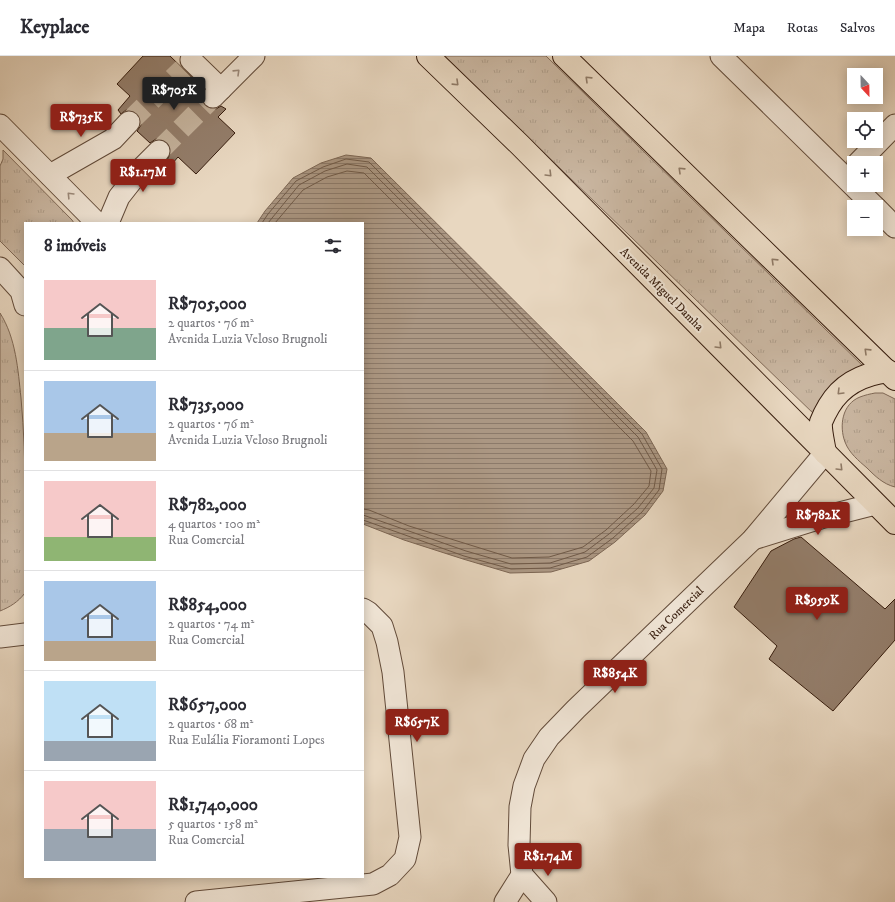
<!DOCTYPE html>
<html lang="pt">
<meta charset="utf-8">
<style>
:root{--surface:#fff;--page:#f7f7f7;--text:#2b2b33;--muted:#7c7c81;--line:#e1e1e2;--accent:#8f2418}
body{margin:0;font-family:"IM FELL DW Pica",serif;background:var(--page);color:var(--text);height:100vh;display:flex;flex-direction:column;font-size:15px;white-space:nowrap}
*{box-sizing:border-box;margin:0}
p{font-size:13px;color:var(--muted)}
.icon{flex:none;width:22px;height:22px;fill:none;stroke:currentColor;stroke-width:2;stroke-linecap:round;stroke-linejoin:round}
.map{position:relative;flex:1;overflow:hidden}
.panel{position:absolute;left:24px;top:166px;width:340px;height:656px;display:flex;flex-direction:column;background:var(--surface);border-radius:0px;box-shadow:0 2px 10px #0003}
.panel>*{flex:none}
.needle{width:26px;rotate:158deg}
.tools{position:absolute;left:847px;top:12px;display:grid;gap:8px}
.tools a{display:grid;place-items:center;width:36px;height:36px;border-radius:0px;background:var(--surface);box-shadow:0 2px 10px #0003;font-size:20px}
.price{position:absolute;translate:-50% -34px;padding:0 9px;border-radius:4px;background:var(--accent);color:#fff;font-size:13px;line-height:26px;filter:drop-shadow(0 1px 2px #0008)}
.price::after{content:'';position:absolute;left:50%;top:24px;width:12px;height:9px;margin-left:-6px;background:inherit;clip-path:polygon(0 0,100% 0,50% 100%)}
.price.on{background:#222;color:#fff}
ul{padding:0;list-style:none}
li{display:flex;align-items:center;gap:12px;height:100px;padding:0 20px}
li+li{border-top:1px solid var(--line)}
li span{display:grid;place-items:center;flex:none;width:112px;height:80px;border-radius:0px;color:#555}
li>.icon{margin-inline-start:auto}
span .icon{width:48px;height:48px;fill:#fffc;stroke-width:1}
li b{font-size:17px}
h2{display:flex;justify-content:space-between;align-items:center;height:48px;padding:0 20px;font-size:17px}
header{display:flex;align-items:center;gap:24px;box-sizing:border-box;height:56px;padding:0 20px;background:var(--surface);border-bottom:1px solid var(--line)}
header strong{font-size:19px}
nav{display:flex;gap:22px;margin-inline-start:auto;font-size:14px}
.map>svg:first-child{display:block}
.grass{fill:url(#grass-tufts);stroke:#806a58}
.water{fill:url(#water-rules);stroke:#7c6654}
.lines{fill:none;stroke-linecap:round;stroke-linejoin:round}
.shore{stroke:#705a48;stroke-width:1}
.building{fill:#937d6a;stroke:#361c0d}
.street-tunnel{stroke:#c4b29c;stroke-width:21;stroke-dasharray:21 10;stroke-linecap:butt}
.street-casing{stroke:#624b3a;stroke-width:23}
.primary-casing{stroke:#361c0d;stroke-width:24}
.street{stroke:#f0e5d6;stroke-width:21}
.primary{stroke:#e8d7c0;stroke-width:22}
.oneway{stroke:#9c8b7c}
.oneway2{stroke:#8f7a66}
.labels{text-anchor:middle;stroke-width:4;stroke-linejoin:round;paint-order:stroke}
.street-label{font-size:12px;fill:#361c0d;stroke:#f0e5d6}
</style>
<header>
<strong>Keyplace</strong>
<nav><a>Mapa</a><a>Rotas</a><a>Salvos</a></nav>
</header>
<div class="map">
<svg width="895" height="846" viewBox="0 0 895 846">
<defs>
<pattern id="grass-tufts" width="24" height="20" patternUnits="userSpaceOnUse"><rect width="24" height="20" fill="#cab7a2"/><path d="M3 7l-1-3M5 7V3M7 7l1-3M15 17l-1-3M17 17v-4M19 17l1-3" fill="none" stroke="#ae9d8a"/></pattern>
<pattern id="water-rules" width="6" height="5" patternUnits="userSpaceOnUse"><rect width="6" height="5" fill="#ab9783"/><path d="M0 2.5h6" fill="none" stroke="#8c7a6a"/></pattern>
</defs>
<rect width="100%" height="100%" fill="#e8d7c0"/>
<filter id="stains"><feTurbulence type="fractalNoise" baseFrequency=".005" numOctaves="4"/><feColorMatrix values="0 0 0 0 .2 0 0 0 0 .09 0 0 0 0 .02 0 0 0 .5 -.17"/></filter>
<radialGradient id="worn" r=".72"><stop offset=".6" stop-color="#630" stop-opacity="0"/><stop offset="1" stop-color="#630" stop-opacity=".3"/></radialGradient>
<g class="grass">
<polygon points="444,0 546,0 866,313 816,360"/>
<polygon points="3,94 72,164 74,167 25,167 25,210 0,185 0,110 3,103"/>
<path d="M0,257C16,282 18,314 21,342C27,407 25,472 25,537C18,546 10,551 0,555Z"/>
<path d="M875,337H883L895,343V431C883,428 875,420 867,412C859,405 849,397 845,386C839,370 842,348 860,341C865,339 870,338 875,337Z"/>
</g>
<polygon class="water" points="346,99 371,102 646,376 667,413 663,435 645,459 615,486 589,505 551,516 510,517 463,503 404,484 363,468 363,167 257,167 265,155 293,122 321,107"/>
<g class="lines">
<g class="shore">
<polyline points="262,167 268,158 296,125 323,111 346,103 369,106 642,378 662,413 659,434 642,456 613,482 587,501 550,512 511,513 464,500 363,464"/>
<polyline points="268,167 299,129 325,115 347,108 367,111 638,381 657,414 654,432 638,452 609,478 585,496 550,507 511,508 466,495 363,459"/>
<polyline points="275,167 303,134 327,121 347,115 364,117 633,385 651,415 649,430 634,448 606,474 583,491 549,501 512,502 409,470 369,454 363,453"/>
</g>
</g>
<g class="building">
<polygon points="143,0 170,0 204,33 201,38 201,44 205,50 210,52 216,53 221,50 226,53 218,61 235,77 196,118 178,101 172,108 167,104 170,98 171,92 167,86 162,84 156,83 150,87 137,75 141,69 141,63 137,57 131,54 126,54 121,58 118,54 130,40 117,28"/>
<polygon points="801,481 885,553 895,543 895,584 833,655 769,603 777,590 734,551 771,495 794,483"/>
</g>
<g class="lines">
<g class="street-tunnel">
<polyline points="129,66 183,13"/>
<polyline points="159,95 213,41"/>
</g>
<defs>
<g id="street">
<polyline points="721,0 875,151"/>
<polyline points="191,4 221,33"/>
<polyline points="213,41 254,0"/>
<polyline points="0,69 97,167"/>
<polyline points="858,107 895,69"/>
<polyline points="50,119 113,83 129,66"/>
<polyline points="876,152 895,171"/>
<polyline points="108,167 119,141 141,113 159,95"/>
<polyline points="0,212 21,235 25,249"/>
<polyline points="753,483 824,461 875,448"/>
<polyline points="0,581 25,578"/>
<polyline points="196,846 373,828 390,819 405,803 410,781 393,616 387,586 382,570 368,556 363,553"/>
<polyline points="505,846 522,819"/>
<polyline points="546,846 522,819 519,789 520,751 524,730 534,703 549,681 576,653 753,483 825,397"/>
</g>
<g id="primary">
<polyline points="428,0 520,89 895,467"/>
<polyline points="564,0 895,323"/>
<path d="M825,397C824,389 820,374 821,366C823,361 826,355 829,350C842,328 863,318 888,315"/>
</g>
</defs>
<use href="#street" class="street-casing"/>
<use href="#primary" class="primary-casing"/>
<use href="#street" class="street"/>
<use href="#primary" class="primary"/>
</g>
<defs><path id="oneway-chevron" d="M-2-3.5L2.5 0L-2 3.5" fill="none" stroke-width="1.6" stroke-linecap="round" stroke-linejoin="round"/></defs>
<g class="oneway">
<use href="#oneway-chevron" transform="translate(237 16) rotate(-44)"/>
<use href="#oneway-chevron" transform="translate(70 139) rotate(-134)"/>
</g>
<g class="oneway2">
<use href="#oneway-chevron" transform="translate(588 23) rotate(-136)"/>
<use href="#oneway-chevron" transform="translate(456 27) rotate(44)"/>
<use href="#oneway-chevron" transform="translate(681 114) rotate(-136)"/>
<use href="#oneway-chevron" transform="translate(549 118) rotate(45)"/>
<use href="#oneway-chevron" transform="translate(774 205) rotate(-136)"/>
<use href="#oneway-chevron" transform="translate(719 290) rotate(45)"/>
<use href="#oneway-chevron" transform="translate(867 295) rotate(-136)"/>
<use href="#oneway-chevron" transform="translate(840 336) rotate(135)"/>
<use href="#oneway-chevron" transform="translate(840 412) rotate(45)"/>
</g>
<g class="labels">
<g class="street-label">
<text transform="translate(662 233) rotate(45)" y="4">Avenida Miguel Damha</text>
<text transform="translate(676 557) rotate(-44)" y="4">Rua Comercial</text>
</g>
</g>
<rect width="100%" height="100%" filter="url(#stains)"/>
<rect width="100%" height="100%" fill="url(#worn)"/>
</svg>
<div class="tools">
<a><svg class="needle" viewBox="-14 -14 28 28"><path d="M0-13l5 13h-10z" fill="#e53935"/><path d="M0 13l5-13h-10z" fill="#7c7c81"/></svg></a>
<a><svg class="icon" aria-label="locate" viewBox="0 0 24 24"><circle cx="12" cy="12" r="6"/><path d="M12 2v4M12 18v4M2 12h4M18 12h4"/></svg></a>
<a>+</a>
<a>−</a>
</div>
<b class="price on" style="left:174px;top:55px">R$705K</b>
<b class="price" style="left:81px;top:82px">R$735K</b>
<b class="price" style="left:143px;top:137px">R$1.17M</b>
<b class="price" style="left:818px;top:480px">R$782K</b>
<b class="price" style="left:817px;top:565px">R$959K</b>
<b class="price" style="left:615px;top:638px">R$854K</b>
<b class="price" style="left:417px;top:687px">R$657K</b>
<b class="price" style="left:548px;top:821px">R$1.74M</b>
<section class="panel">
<h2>8 imóveis<svg class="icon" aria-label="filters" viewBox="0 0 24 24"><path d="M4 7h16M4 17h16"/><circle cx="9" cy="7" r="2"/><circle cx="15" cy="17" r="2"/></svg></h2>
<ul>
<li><span style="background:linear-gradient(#f6c9c9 60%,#7fa58c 0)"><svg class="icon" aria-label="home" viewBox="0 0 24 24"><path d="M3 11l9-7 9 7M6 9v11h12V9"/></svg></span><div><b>R$705,000</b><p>2 quartos · 76 m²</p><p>Avenida Luzia Veloso Brugnoli</p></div></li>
<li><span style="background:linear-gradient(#a9c7e8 65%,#b9a48a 0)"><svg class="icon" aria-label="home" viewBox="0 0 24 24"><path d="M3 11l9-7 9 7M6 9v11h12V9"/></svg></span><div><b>R$735,000</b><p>2 quartos · 76 m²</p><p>Avenida Luzia Veloso Brugnoli</p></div></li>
<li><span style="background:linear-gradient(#f6c9c9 70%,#8fb573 0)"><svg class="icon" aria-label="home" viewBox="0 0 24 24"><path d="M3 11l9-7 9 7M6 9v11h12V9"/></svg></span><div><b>R$782,000</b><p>4 quartos · 100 m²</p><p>Rua Comercial</p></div></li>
<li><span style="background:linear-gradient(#a9c7e8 75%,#b9a48a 0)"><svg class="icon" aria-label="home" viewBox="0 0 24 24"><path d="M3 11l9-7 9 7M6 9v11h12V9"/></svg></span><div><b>R$854,000</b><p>2 quartos · 74 m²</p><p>Rua Comercial</p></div></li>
<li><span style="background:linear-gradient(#bfe0f5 75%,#9aa5b1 0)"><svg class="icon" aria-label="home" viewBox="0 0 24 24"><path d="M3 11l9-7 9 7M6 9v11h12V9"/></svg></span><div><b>R$657,000</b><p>2 quartos · 68 m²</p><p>Rua Eulália Fioramonti Lopes</p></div></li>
<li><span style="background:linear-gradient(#f6c9c9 60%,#9aa5b1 0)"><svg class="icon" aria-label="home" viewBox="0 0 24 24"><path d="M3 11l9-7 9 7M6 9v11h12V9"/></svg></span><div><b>R$1,740,000</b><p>5 quartos · 158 m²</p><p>Rua Comercial</p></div></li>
</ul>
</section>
</div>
